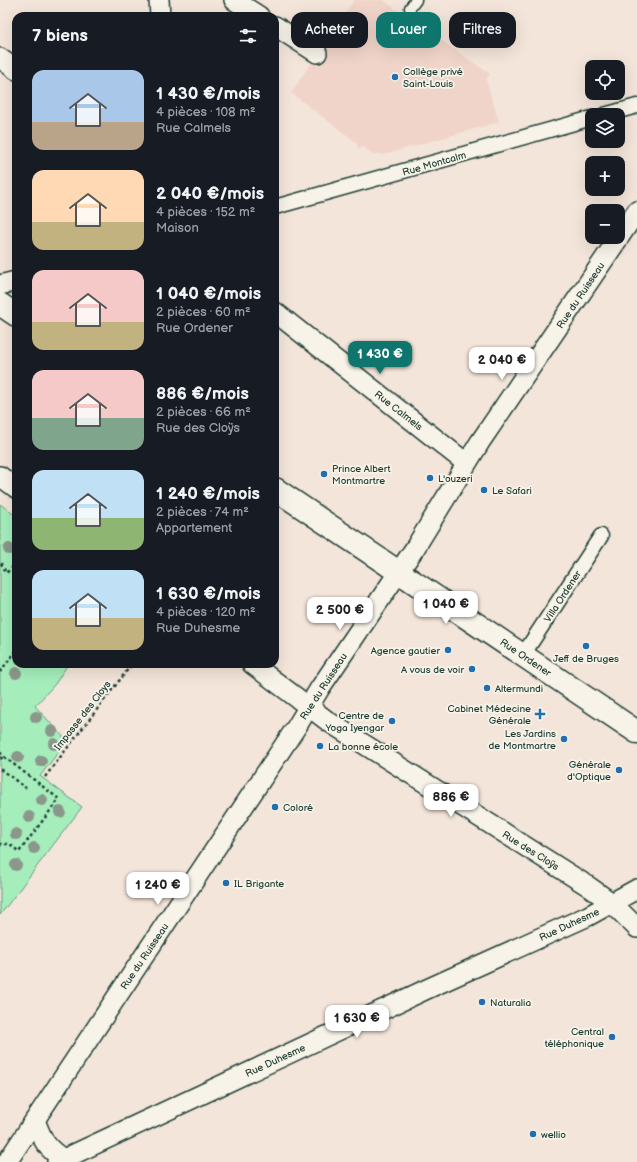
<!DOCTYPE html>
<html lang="fr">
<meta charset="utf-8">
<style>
:root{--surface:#171b24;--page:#20242c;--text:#f1f3f6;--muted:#9ea1a6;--accent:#0f766e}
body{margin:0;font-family:"Balsamiq Sans",sans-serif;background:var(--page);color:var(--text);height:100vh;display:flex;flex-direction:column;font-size:15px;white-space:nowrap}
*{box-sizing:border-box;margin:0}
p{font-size:13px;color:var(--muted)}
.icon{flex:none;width:22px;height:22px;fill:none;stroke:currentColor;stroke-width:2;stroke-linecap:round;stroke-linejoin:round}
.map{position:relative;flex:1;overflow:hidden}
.side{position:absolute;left:12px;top:12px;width:267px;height:656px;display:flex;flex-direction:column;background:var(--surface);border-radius:12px;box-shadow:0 4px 16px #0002}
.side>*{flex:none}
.hud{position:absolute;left:291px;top:12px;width:286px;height:36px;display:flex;gap:8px}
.controls{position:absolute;left:585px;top:60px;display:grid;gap:8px}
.controls a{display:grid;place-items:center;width:40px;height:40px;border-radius:8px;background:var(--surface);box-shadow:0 4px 16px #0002;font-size:20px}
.price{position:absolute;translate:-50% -34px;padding:0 9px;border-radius:8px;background:#fff;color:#222;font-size:13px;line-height:26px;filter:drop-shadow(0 1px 2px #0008)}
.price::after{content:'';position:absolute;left:50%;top:24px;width:12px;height:9px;margin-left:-6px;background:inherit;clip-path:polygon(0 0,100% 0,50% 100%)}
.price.on{background:var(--accent);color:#fff}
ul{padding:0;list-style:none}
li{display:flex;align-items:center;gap:12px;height:100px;padding:0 20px}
li span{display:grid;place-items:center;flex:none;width:112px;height:80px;border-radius:12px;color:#555}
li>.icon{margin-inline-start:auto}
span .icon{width:48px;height:48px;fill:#fffc;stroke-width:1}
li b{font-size:17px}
h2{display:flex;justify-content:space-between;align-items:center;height:48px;padding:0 20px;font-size:17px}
.pill{padding:0 14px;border-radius:12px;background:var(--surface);box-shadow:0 4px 16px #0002;font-size:14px;line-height:36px}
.pill.on{background:var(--accent);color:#fff}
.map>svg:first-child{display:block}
.built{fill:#f0d4c9}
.green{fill:#a5eebc;stroke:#629678}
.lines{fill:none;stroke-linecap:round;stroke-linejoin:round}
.service-casing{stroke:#1f3d34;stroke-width:13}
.pedestrian-casing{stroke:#1f3d34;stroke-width:17}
.minor-casing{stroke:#1f3d34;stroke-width:22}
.secondary-casing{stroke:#1f3d34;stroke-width:25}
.path{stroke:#1f3d34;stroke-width:2.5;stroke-dasharray:3 3;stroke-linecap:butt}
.service{stroke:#f7f3e8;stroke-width:10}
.pedestrian{stroke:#f7f3e8;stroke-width:14}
.minor{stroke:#f7f3e8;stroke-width:19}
.secondary{stroke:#f7f3e8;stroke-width:22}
.tree{fill:#8a978a}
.poi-dot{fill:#1f6fb2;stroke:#f7f3e8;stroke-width:1.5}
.labels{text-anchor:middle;stroke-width:3.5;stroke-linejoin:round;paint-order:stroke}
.poi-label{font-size:10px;fill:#1f3d34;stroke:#f7f3e8;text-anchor:start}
.street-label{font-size:10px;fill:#1f3d34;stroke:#f7f3e8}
</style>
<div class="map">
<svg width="637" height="1162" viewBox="0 0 637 1162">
<rect width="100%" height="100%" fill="#f4e5da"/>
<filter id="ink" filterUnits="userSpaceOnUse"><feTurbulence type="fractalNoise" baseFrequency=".025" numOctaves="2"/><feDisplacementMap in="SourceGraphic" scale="8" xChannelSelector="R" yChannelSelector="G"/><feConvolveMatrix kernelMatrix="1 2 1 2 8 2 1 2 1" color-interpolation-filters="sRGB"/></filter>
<g filter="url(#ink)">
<polygon class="built" points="354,0 383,0 490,74 486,80 499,122 383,155 382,154 372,154 362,146 359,151 356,142 291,93"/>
<polygon class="green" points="0,504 16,516 16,664 68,664 55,684 35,706 67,741 40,776 82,807 0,915"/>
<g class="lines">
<defs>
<polyline id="service" points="410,8 416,0"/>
<g id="pedestrian">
<polyline points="604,115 637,106"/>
<polyline points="275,207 592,118"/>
<polyline points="523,655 601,536"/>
</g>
<g id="minor">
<polyline points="159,0 160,16"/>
<polyline points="234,0 259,16"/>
<polyline points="275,26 317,53"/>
<polyline points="0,58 16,70"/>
<polyline points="0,285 16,281"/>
<polyline points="275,312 466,463"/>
<polyline points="0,476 16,488"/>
<polyline points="252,664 329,722 588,886 612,903 637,928"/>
<path d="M35,1120C42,1139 46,1149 64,1159"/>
<polyline points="7,1162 297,726 320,688 415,548 480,442 637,211"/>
<polyline points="57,1162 427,989 588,916 637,889"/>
</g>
<g id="secondary">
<polyline points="0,304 16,315"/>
<polyline points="275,489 637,732"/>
</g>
</defs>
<use href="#service" class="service-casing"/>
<use href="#pedestrian" class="pedestrian-casing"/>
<use href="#minor" class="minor-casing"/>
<use href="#secondary" class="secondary-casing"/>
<g class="path">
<polyline points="1,563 6,573 15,565 16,567"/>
<polyline points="0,672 16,651"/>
<polyline points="0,752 3,756 0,760"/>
<polyline points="0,769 26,788"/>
<polyline points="45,777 132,664"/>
<polyline points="0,846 1,844 10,844 19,852 59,799 3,756"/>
</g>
<use href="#service" class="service"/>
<use href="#pedestrian" class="pedestrian"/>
<use href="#minor" class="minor"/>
<use href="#secondary" class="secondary"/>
</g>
<g class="tree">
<circle cx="9" cy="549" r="6"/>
<circle cx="16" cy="673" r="6"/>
<circle cx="36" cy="717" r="6"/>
<circle cx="52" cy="731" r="6"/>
<circle cx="54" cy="744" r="6"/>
<circle cx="18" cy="757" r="6"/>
<circle cx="41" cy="761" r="6"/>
<circle cx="42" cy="800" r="6"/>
<circle cx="60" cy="812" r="6"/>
<circle cx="29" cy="817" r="6"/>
<circle cx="16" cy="834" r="6"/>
<circle cx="34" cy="848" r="6"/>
<circle cx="16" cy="865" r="6"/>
</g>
</g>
<g class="poi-dot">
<circle cx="395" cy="77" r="4"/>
<circle cx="324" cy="474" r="4"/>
<circle cx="430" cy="478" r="4"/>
<circle cx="484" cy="490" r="4"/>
<circle cx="586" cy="646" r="4"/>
<circle cx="448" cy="650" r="4"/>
<circle cx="472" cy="669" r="4"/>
<circle cx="487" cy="688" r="4"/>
<path d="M538 708h4v4h4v4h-4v4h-4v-4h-4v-4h4z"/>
<circle cx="392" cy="721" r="4"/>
<circle cx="564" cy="739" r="4"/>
<circle cx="320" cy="746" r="4"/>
<circle cx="619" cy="770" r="4"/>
<circle cx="275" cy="807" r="4"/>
<circle cx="226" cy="883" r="4"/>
<circle cx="482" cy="1002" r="4"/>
<circle cx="612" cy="1037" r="4"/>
<circle cx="533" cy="1134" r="4"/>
</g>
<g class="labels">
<g class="poi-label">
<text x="403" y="75">Collège privé<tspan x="403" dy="12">Saint-Louis</tspan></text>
<text x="332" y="472">Prince Albert<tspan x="332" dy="12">Montmartre</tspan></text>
<text x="438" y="482">L'ouzeri</text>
<text x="492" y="494">Le Safari</text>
<text x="440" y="654" text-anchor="end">Agence gautier</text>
<text x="586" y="662" text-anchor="middle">Jeff de Bruges</text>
<text x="464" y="673" text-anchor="end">A vous de voir</text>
<text x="495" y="692">Altermundi</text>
<text x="531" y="712" text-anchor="end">Cabinet Médecine<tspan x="531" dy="12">Générale</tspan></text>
<text x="384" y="719" text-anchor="end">Centre de<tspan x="384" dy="12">Yoga Iyengar</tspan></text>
<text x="556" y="737" text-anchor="end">Les Jardins<tspan x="556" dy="12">de Montmartre</tspan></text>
<text x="328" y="750">La bonne école</text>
<text x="611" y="768" text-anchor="end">Générale<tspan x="611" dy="12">d'Optique</tspan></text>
<text x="283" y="811">Coloré</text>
<text x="234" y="887">IL Brigante</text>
<text x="490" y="1006">Naturalia</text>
<text x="604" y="1035" text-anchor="end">Central<tspan x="604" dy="12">téléphonique</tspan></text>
<text x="541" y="1138">wellio</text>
</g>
<g class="street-label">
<text transform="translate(434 163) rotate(-16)" y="4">Rue Montcalm</text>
<text transform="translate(580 295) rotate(-56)" y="4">Rue du Ruisseau</text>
<text transform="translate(399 410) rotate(38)" y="4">Rue Calmels</text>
<text transform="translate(562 596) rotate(-57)" y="4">Villa Ordener</text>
<text transform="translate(526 657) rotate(34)" y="4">Rue Ordener</text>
<text transform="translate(323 686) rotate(-57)" y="4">Rue du Ruisseau</text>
<text transform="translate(82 715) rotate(-52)" y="4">Impasse des Cloys</text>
<text transform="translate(531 850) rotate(32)" y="4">Rue des Cloÿs</text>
<text transform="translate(569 924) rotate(-25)" y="4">Rue Duhesme</text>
<text transform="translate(144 956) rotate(-56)" y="4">Rue du Ruisseau</text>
<text transform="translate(275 1060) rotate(-25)" y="4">Rue Duhesme</text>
</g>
</g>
</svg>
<div class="controls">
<a><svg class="icon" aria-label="locate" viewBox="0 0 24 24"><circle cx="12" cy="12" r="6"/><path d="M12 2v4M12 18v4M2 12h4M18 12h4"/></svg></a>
<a><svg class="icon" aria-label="layers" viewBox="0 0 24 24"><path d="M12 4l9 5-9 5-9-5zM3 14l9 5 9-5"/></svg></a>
<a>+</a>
<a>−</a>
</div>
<b class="price on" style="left:380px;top:375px">1 430 €</b>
<b class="price" style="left:502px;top:381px">2 040 €</b>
<b class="price" style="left:446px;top:625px">1 040 €</b>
<b class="price" style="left:340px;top:631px">2 500 €</b>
<b class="price" style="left:451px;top:818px">886 €</b>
<b class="price" style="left:158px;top:906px">1 240 €</b>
<b class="price" style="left:357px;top:1039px">1 630 €</b>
<div class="hud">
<a class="pill">Acheter</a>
<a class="pill on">Louer</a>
<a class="pill">Filtres</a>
</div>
<section class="side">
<h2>7 biens<svg class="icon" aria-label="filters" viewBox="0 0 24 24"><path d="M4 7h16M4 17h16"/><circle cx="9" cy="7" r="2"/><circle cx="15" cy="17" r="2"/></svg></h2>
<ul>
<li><span style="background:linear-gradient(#a9c7e8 65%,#b9a48a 0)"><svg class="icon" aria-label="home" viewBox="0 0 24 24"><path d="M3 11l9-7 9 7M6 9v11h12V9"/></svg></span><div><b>1 430 €/mois</b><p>4 pièces · 108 m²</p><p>Rue Calmels</p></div></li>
<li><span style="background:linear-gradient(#ffd9b3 65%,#c2b280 0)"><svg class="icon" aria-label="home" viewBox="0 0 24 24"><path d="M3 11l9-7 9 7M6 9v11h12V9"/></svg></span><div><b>2 040 €/mois</b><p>4 pièces · 152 m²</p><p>Maison</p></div></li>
<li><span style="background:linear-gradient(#f6c9c9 65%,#c2b280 0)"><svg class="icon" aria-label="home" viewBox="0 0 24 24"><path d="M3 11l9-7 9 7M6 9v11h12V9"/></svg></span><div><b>1 040 €/mois</b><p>2 pièces · 60 m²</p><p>Rue Ordener</p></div></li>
<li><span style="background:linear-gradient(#f6c9c9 60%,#7fa58c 0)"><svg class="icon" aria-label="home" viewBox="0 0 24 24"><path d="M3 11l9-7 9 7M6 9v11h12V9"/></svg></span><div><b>886 €/mois</b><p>2 pièces · 66 m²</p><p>Rue des Cloÿs</p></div></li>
<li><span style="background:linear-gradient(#bfe0f5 60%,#8fb573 0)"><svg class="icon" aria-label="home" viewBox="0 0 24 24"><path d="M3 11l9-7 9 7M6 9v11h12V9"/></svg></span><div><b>1 240 €/mois</b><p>2 pièces · 74 m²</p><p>Appartement</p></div></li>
<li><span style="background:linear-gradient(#bfe0f5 60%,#c2b280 0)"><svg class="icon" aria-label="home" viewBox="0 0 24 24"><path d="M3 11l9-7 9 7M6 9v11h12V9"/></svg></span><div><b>1 630 €/mois</b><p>4 pièces · 120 m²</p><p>Rue Duhesme</p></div></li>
</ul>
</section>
</div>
